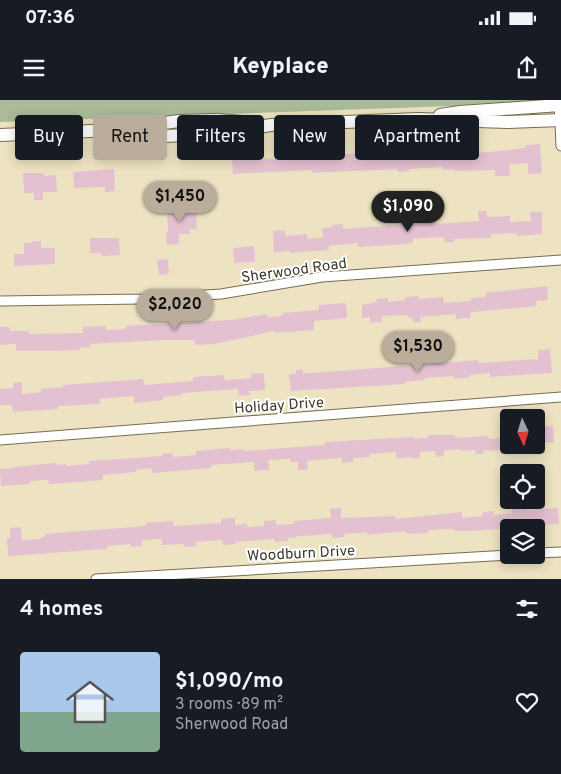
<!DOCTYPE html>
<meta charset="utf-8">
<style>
:root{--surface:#171b24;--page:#20242c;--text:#f1f3f6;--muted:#9ea1a6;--accent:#baad9b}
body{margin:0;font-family:Overpass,sans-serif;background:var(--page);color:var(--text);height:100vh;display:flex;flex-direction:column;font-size:19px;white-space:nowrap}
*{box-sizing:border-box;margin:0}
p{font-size:16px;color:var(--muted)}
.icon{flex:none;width:28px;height:28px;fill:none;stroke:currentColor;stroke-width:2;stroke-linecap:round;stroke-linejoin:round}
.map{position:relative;height:479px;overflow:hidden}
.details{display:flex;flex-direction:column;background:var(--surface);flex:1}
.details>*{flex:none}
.guide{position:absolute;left:15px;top:15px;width:531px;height:45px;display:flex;gap:10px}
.needle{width:32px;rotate:176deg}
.buttons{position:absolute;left:500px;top:309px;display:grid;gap:10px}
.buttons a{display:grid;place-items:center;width:45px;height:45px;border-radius:5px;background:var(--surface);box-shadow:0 2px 12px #0003;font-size:25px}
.price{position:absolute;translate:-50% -42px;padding:0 11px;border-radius:18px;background:var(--accent);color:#111;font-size:16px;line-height:32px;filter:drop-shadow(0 1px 2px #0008)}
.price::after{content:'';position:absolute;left:50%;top:30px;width:15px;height:11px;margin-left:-8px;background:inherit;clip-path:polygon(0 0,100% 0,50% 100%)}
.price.on{background:#222;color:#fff}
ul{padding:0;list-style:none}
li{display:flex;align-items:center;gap:15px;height:125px;padding:0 20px}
li span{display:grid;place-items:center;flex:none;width:140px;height:100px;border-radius:5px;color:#555}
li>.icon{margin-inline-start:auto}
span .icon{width:60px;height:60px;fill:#fffc;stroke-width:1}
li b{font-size:21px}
h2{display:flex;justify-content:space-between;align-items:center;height:60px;padding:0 20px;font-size:21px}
.chip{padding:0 18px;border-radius:5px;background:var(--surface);box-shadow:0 2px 12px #0003;font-size:18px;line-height:45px}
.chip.on{background:var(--accent);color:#111}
.status{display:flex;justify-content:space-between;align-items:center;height:35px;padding:0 25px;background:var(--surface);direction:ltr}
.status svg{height:14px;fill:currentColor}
header{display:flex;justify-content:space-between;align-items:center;height:65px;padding:0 20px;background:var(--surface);font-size:22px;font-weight:800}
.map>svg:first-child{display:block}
.green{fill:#ab9}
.building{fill:#e4c1d0}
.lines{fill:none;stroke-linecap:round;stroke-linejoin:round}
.street-casing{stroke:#766d4f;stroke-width:11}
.secondary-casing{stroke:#766d4f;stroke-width:14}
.street{stroke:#fff;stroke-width:9}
.secondary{stroke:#fff;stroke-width:12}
.labels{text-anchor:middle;stroke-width:4;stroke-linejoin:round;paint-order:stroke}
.street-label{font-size:15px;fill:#3c382b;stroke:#fff}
</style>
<div class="status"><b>07:36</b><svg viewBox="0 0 49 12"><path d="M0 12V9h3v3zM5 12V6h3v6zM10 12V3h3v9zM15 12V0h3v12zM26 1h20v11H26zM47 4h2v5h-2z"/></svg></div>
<header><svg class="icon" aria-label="menu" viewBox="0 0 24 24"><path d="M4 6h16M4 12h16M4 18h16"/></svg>Keyplace<svg class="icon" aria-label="share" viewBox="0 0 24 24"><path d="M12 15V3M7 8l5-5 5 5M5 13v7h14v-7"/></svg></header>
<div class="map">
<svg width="561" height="479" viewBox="0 0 561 479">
<rect width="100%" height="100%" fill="#ede3c2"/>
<polygon class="green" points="0,0 553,0 513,4 0,22"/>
<g class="building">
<polygon points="540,44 542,73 528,74 528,63 509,64 510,76 495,76 495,70 454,71 454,69 443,70 443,67 409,69 409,71 398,72 397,69 312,73 312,70 233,74 232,60 244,60 244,58 282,59 282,57 312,55 374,53 375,55 431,52 431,59 453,57 452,54 463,54 463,57 478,56 478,53 526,48 526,45"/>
<polygon points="114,69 115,91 105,92 105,87 74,88 73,72"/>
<polygon points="23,73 44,73 44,76 56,75 57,92 43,92 43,100 34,100 34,93 24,93"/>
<polygon points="196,107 197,129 189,129 190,134 179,134 179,144 167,145 166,133 168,132 167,111 172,110 172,108"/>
<polygon points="478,111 487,111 487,117 510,116 510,122 531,121 530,112 542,112 542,134 517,136 516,133 491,134 491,138 454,139 454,142 444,142 444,137 413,139 413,143 395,145 358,147 358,143 329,146 329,150 290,153 290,151 274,152 273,131 285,130 285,136 307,134 307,139 323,137 322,128 332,127 332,125 343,124 343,129 401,125 401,122 436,120 436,124 479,121"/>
<polygon points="90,138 119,138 120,155 102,156 101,153 90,153"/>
<polygon points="32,141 41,141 41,148 55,148 55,164 14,166 14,154 24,154 24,143 32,143"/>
<polygon points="254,146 255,162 234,163 233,148"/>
<polygon points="168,159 169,174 159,175 157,160"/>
<polygon points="547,186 548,200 536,201 537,206 473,212 470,213 471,218 456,219 456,214 420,217 421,222 413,222 412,217 408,218 407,215 382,216 382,222 370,223 370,217 362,218 362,205 377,202 376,199 388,198 388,202 406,200 405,197 419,196 419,199 443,197 444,203 471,201 471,198 486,197 485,193"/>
<polygon points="346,203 347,218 314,221 314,230 274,233 274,231 214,244 195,245 194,240 166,240 90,244 90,247 80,248 80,250 59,251 16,251 16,244 0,245 0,227 9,227 10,231 29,231 29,234 83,233 83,227 106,226 106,230 126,229 126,226 231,220 267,214 267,217 282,216 282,213 319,210 318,205"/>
<polygon points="550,249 552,273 490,277 490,273 470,275 470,277 454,279 454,276 425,278 425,280 405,282 405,284 291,291 289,274 296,274 296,270 303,269 303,273 314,273 478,260 479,263 538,259 538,250"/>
<polygon points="264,273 265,290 249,291 250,295 239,296 238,289 182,293 182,295 163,297 163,300 134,303 134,296 99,299 100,304 58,306 58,309 13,312 12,305 0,305 0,289 13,288 13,283 22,282 22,294 41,292 41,289 64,287 63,285 143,279 144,285 193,281 193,277 224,275 225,280 251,278 251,274"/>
<polygon points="553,326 554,342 536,343 536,327"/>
<polygon points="428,335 455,335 455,338 488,336 489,339 509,338 509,353 501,354 500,350 483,351 483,354 476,354 475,350 461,351 461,349 444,351 444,356 436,357 435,351 420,352 420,358 412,358 412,357 396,358 396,352 370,354 370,357 353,358 353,362 342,363 342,358 307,361 308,370 298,370 298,362 290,362 290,359 268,360 269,370 254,371 254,362 211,365 211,368 152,373 152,368 136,370 136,372 103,375 103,380 49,384 48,380 30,381 30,384 1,386 0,369 13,368 13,367 56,363 57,365 66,364 66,366 89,364 89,361 162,356 162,354 172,353 173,357 196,355 196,351 230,348 230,350 244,349 244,351 325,345 325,342 414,337 414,339 428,338"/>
<polygon points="511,400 526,400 526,410 558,408 559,424 473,431 455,431 454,429 446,429 428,430 428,433 407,434 406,431 367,435 367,432 344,434 344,437 332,438 332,434 302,436 288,438 288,441 275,442 274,439 235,442 236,444 223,445 222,440 196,442 196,446 184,447 184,444 162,445 162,439 142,440 142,446 131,447 130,444 107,446 107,449 8,456 7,438 10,438 10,428 21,427 22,440 41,439 41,437 45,437 45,434 146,426 146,423 173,421 174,426 221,423 221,419 235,418 235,425 247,424 247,427 264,426 264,421 276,420 276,425 294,424 294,421 331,418 330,409 341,408 341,418 395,416 395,419 462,412 462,418 483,416 483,412 494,411 494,415 512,413"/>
</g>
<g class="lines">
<defs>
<g id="street">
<polyline points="559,1 561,46"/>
<polyline points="0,201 142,199 221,194 322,177 561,160"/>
<polyline points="0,340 561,297"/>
<polyline points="536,453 561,452"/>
<polyline points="96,479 509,455"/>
</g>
<g id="secondary">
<polyline points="440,15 460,12 561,5"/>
<polyline points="114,30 146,36 166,36 220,33 271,25 418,19 507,22 561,20"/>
<polyline points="0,35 114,30 179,21 217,20 256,23"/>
</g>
</defs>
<use href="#street" class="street-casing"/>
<use href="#secondary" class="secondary-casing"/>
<use href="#street" class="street"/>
<use href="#secondary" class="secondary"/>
</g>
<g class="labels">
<g class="street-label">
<text transform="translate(294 170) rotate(-8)" y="5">Sherwood Road</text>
<text transform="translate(279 305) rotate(-4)" y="5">Holiday Drive</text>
<text transform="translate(301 453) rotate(-3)" y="5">Woodburn Drive</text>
</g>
</g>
</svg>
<div class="buttons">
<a><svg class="needle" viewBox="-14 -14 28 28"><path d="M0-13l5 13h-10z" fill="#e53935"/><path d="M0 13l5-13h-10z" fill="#9ea1a6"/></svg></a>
<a><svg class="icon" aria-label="locate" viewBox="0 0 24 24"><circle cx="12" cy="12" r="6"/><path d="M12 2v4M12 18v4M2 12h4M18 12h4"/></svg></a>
<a><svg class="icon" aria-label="layers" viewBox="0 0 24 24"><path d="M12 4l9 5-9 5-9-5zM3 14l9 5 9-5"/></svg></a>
</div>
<b class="price" style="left:180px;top:123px">$1,450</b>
<b class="price on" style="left:408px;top:133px">$1,090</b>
<b class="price" style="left:175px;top:231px">$2,020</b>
<b class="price" style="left:418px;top:273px">$1,530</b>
<div class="guide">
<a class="chip">Buy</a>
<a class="chip on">Rent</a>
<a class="chip">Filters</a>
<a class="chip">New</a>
<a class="chip">Apartment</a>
</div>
</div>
<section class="details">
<h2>4 homes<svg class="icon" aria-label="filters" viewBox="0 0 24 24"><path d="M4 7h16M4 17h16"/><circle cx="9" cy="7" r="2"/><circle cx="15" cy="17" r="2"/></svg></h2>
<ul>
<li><span style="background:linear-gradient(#a9c7e8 60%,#7fa58c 0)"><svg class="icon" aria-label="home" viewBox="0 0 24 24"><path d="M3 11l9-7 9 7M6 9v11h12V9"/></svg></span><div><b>$1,090/mo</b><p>3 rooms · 89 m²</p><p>Sherwood Road</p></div><svg class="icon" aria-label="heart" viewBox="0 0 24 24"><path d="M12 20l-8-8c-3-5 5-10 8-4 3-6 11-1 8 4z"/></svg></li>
</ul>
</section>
